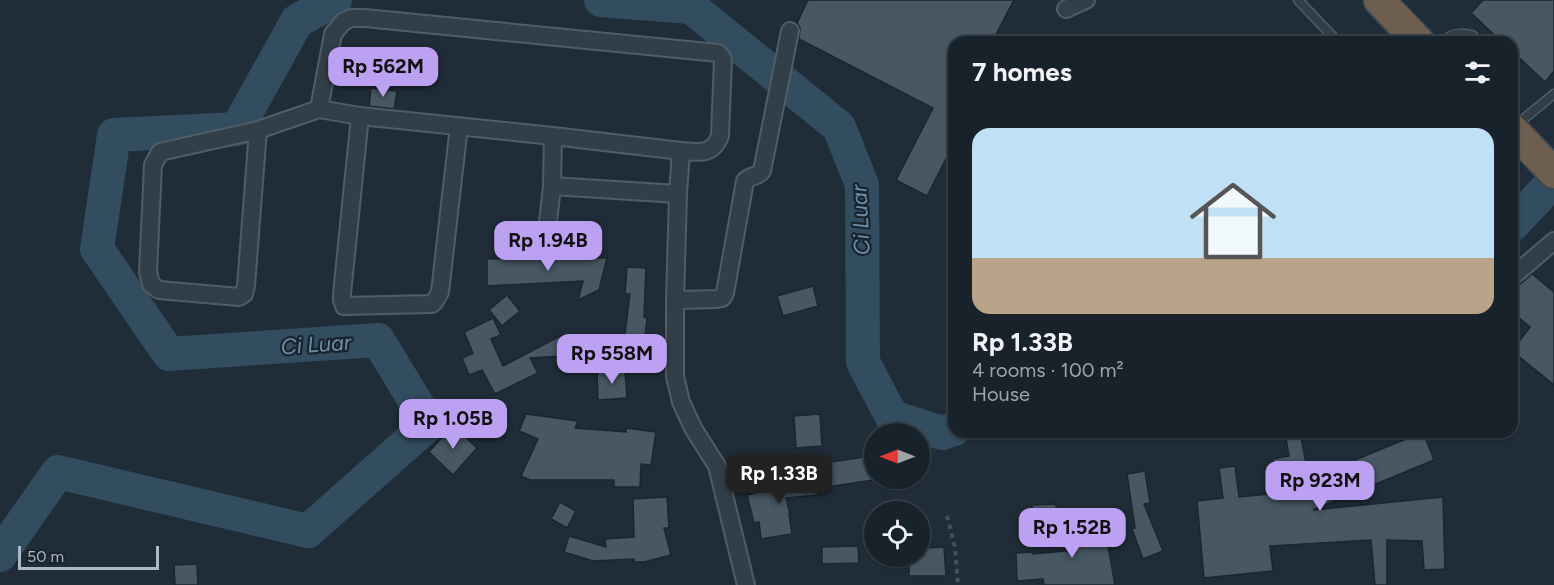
<!DOCTYPE html>
<meta charset="utf-8">
<style>
:root{--surface:#18222a;--page:#212a32;--text:#f1f3f6;--muted:#9fa4a8;--line:#363f47;--accent:#bca0f2}
body{margin:0;font-family:Figtree,sans-serif;background:var(--page);color:var(--text);height:100vh;display:flex;flex-direction:column;font-size:22px;white-space:nowrap}
*{box-sizing:border-box;margin:0}
p{font-size:20px;color:var(--muted)}
.icon{flex:none;width:33px;height:33px;fill:none;stroke:currentColor;stroke-width:2;stroke-linecap:round;stroke-linejoin:round}
.map{position:relative;flex:1;overflow:hidden}
.details{position:absolute;left:948px;top:36px;width:570px;height:402px;display:flex;flex-direction:column;background:var(--surface);border-radius:18px;box-shadow:0 2px 4px #0004,0 0 0 2px var(--line)}
.details>*{flex:none}
.needle{width:39px;rotate:270deg}
.buttons{position:absolute;left:864px;top:423px;display:grid;gap:12px}
.buttons a{display:grid;place-items:center;width:66px;height:66px;border-radius:50%;background:var(--surface);box-shadow:0 2px 4px #0004,0 0 0 2px var(--line);font-size:30px}
.scale{position:absolute;left:18px;bottom:15px;width:141px;box-sizing:border-box;padding-left:6px;border:3px solid #adbac5;border-top:0;font-size:16px;line-height:21px;white-space:nowrap;color:#adbac5;-webkit-text-stroke:4px #19242d;paint-order:stroke}
.price{position:absolute;translate:-50% -51px;padding:0 14px;border-radius:12px;background:var(--accent);color:#111;font-size:20px;line-height:39px;filter:drop-shadow(0 2px 3px #0008)}
.price::after{content:'';position:absolute;left:50%;top:36px;width:18px;height:14px;margin-left:-9px;background:inherit;clip-path:polygon(0 0,100% 0,50% 100%)}
.price.selected{background:#222;color:#fff}
ul{padding:0;list-style:none}
li{display:grid;align-content:center;gap:12px;height:318px;padding:0 24px}
li+li{border-top:2px solid var(--line)}
li span{display:grid;place-items:center;height:186px;border-radius:18px;color:#555}
li>.icon{margin-inline-start:auto}
span .icon{width:108px;height:108px;fill:#fffc;stroke-width:1}
li b{font-size:26px}
h2{display:flex;justify-content:space-between;align-items:center;height:72px;padding:0 24px;font-size:26px}
.map>svg:first-child{display:block}
.lines{fill:none;stroke-linecap:round;stroke-linejoin:round}
.river{stroke:#324c60;stroke-width:34}
.building{fill:#475864;stroke:#1b262f;stroke-width:1.5}
.lane-casing{stroke:#515d66;stroke-width:11}
.street-casing{stroke:#515d66;stroke-width:20}
.highway-casing{stroke:#3e4a53;stroke-width:33}
.path{stroke:#3f5555;stroke-width:4;stroke-dasharray:4.5 4.5;stroke-linecap:butt}
.lane{stroke:#333f48;stroke-width:8}
.street{stroke:#333f48;stroke-width:16}
.highway{stroke:#6e5e50;stroke-width:30}
.labels{text-anchor:middle;stroke-width:4.5;stroke-linejoin:round;paint-order:stroke}
.water-label{font-size:22px;font-style:italic;fill:#6d8faa;stroke:#19242d}
</style>
<div class="map">
<svg width="1554" height="585" viewBox="0 0 1554 585">
<rect width="100%" height="100%" fill="#202d38"/>
<g class="lines">
<g class="river">
<polyline points="601,0 691,7 839,127 862,185 863,362 892,417 942,433 954,429"/>
<polyline points="1512,225 1554,181"/>
<polyline points="0,555 58,472 308,531 429,424 378,340 169,354 97,249 114,135 237,129 297,21 335,0"/>
</g>
</g>
<g class="building">
<polygon points="808,0 1014,0 992,42 954,42 954,143 927,196 896,180 933,108 799,39 800,28 797,23"/>
<polygon points="1483,0 1554,0 1554,71 1545,82 1512,51 1512,42 1502,42 1471,13"/>
<polygon points="371,88 397,91 394,109 369,106"/>
<polygon points="590,256 590,258 607,258 599,290 578,300 583,281 487,286 487,259"/>
<polygon points="627,267 646,268 644,317 647,318 644,345 624,342 630,294 625,294"/>
<polygon points="1532,274 1554,292 1554,385 1512,351 1530,327 1512,312 1512,293 1519,285"/>
<polygon points="813,286 818,306 783,316 777,296"/>
<polygon points="507,295 520,311 502,326 489,310"/>
<polygon points="493,318 501,335 491,339 503,366 562,335 563,356 530,358 538,373 495,394 482,370 469,375 462,358 473,353 464,332"/>
<polygon points="625,370 627,398 598,400 597,372"/>
<polygon points="526,414 578,421 575,428 626,432 626,428 656,432 651,465 641,464 640,487 614,487 614,480 530,480 521,476 538,439 519,431"/>
<polygon points="820,414 822,446 796,448 794,416"/>
<polygon points="453,425 477,448 453,475 429,452"/>
<polygon points="1285,432 1300,432 1309,479 1423,432 1434,460 1313,510 1443,497 1445,569 1424,570 1422,541 1387,540 1387,585 1375,585 1371,540 1270,546 1273,571 1204,578 1197,501 1223,498 1219,468 1235,466 1239,497 1280,493 1273,459 1289,456"/>
<polygon points="870,456 873,480 828,487 825,463"/>
<polygon points="1145,471 1150,503 1144,504 1163,551 1143,559 1132,529 1135,528 1127,474"/>
<polygon points="816,475 818,495 786,498 790,514 789,514 792,534 761,539 759,522 754,523 747,495 790,484 789,477"/>
<polygon points="667,497 669,528 664,528 671,555 644,562 634,562 634,559 593,561 564,552 569,536 606,547 605,539 634,537 633,499"/>
<polygon points="560,502 576,511 567,528 551,519"/>
<polygon points="1056,504 1057,522 1033,523 1032,505"/>
<polygon points="1099,514 1105,541 1107,540 1115,585 1044,585 1043,579 1017,581 1016,553 1033,552 1033,554 1075,550 1068,522"/>
<polygon points="858,546 859,563 822,564 822,547"/>
<polygon points="944,547 946,576 909,576 909,556 924,556 923,548"/>
<polygon points="197,564 198,585 175,585 174,565"/>
</g>
<g class="lines">
<defs>
<g id="lane">
<polyline points="1298,0 1338,42"/>
<path d="M1443,42C1451,33 1460,32 1472,35L1479,42"/>
<polyline points="1515,126 1554,94"/>
</g>
<g id="street">
<polyline points="1066,9 1086,0"/>
<polyline points="319,109 360,116 553,136 681,151"/>
<polyline points="360,116 342,294 342,300 344,306 432,304 435,301 440,292 459,126"/>
<path d="M258,130L246,286L244,294L239,297L159,290L151,284L148,272L153,165L160,152L258,130L319,109L333,34L343,22L351,18H365L718,53L723,59L720,136C712,156 699,152 681,151L678,194L675,300V376L681,402L693,428L717,466L746,585"/>
<polyline points="553,136 552,186 678,194"/>
<polyline points="547,231 552,186"/>
<polyline points="1512,277 1554,241"/>
<path d="M675,300L717,299L722,298L725,293L745,181C750,175 758,177 762,171L790,31"/>
</g>
<g id="highway">
<polyline points="1379,0 1419,42"/>
<polyline points="1512,129 1554,173"/>
</g>
</defs>
<use href="#lane" class="lane-casing"/>
<use href="#street" class="street-casing"/>
<use href="#highway" class="highway-casing"/>
<polyline class="path" points="947,516 955,547 958,585"/>
<use href="#lane" class="lane"/>
<use href="#street" class="street"/>
<use href="#highway" class="highway"/>
</g>
<g class="labels">
<g class="water-label">
<text transform="translate(860 220) rotate(-93)" y="8">Ci Luar</text>
<text transform="translate(316 344) rotate(-4)" y="8">Ci Luar</text>
</g>
</g>
</svg>
<div class="buttons">
<a><svg class="needle" viewBox="-14 -14 28 28"><path d="M0-13l5 13h-10z" fill="#e53935"/><path d="M0 13l5-13h-10z" fill="#9fa4a8"/></svg></a>
<a><svg class="icon" aria-label="locate" viewBox="0 0 24 24"><circle cx="12" cy="12" r="6"/><path d="M12 2v4M12 18v4M2 12h4M18 12h4"/></svg></a>
</div>
<div class="scale">50 m</div>
<b class="price" style="left:383px;top:98px">Rp 562M</b>
<b class="price" style="left:548px;top:272px">Rp 1.94B</b>
<b class="price" style="left:612px;top:385px">Rp 558M</b>
<b class="price" style="left:453px;top:450px">Rp 1.05B</b>
<b class="price selected" style="left:779px;top:505px">Rp 1.33B</b>
<b class="price" style="left:1320px;top:512px">Rp 923M</b>
<b class="price" style="left:1072px;top:559px">Rp 1.52B</b>
<section class="details">
<h2>7 homes<svg class="icon" aria-label="filters" viewBox="0 0 24 24"><path d="M4 7h16M4 17h16"/><circle cx="9" cy="7" r="2"/><circle cx="15" cy="17" r="2"/></svg></h2>
<ul>
<li><span style="background:linear-gradient(#bfe0f5 70%,#b9a48a 0)"><svg class="icon" aria-label="home" viewBox="0 0 24 24"><path d="M3 11l9-7 9 7M6 9v11h12V9"/></svg></span><div><b>Rp 1.33B</b><p>4 rooms · 100 m²</p><p>House</p></div></li>
</ul>
</section>
</div>
